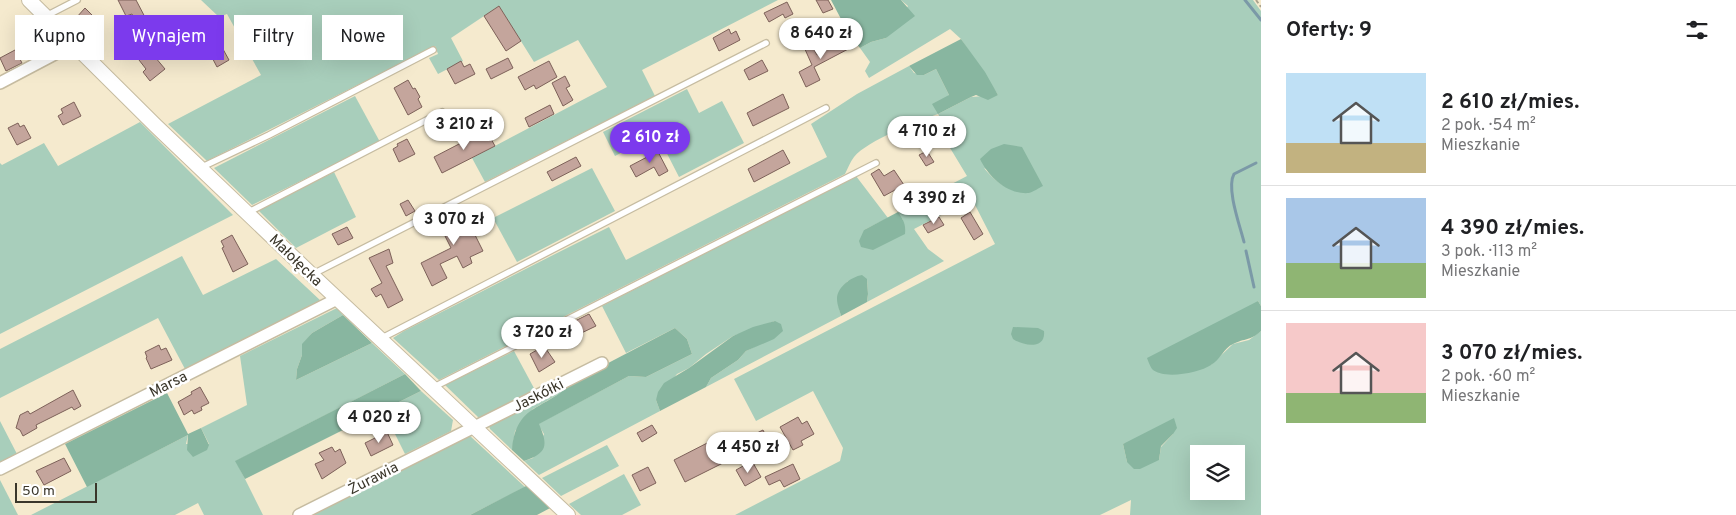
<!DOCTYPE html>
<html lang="pl">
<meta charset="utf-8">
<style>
:root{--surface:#fff;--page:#f6f6f6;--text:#202124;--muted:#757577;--line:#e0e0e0;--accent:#7c3aed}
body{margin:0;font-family:Overpass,sans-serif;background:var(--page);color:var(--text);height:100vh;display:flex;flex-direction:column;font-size:19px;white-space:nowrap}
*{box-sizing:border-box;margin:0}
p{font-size:16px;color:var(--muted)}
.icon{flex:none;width:28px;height:28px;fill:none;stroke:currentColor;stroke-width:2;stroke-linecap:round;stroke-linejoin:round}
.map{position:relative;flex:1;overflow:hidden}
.sheet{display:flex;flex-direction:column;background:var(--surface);width:475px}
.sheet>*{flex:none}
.guide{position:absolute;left:15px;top:15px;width:475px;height:45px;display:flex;gap:10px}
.buttons{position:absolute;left:1190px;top:445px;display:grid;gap:10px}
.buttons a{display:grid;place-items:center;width:55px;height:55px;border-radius:0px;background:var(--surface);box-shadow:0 5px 20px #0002;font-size:25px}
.scale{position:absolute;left:15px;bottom:12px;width:82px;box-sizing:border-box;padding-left:5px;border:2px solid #3a362a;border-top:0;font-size:14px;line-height:18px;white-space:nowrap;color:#3a362a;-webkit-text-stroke:4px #fff;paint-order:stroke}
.price{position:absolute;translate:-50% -42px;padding:0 11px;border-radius:18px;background:#fff;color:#222;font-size:16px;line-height:32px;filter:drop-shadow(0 1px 2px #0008)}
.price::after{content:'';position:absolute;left:50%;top:30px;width:15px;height:11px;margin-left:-8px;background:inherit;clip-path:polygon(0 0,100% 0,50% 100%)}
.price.on{background:var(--accent);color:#fff}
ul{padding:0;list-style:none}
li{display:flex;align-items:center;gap:15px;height:125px;padding:0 25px}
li+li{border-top:1px solid var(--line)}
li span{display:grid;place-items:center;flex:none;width:140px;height:100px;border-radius:0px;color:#555}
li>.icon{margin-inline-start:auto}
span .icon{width:60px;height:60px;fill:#fffc;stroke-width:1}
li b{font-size:21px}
h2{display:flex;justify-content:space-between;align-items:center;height:60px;padding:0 25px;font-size:21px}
.pill{padding:0 18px;border-radius:0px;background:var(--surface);box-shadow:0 5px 20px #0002;font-size:18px;line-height:45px}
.pill.on{background:var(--accent);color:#fff}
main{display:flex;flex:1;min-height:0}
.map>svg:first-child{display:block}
.green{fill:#a8cebb;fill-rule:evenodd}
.forest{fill:#88b6a0}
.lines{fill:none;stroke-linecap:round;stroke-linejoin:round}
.stream{stroke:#7b99a7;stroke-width:3}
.building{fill:#c4a59c;stroke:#7d6159}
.service-casing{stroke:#c6bca1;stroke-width:8}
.minor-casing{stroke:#c6bca1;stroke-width:14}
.tertiary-casing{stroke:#c6bca1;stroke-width:16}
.path{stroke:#aba38d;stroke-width:2;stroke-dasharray:4 2.5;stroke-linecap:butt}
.service{stroke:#fff;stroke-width:5.5}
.minor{stroke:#fff;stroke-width:11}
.tertiary{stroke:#fff;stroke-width:14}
.labels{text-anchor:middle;stroke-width:5;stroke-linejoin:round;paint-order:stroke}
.street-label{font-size:15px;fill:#3a362a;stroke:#fff}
</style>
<main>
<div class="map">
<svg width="1261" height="515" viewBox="0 0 1261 515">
<rect width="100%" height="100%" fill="#f5eace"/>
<g class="green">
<polygon points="201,0 778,0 642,70 655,96 485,182 472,158 607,87 578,40 534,62 499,6 451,38 463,61 438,74 429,58 438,54 435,46 207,161 168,124 261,75 227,14 219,17"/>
<path d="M901,0H1253L1261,11V306L1258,301L1211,365L1233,344L1249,340L1261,331V515H1130L1131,500L1100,515H735L840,461L843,448L813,391L756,421L734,379L995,244L972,199L914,229L928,249L944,261L867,302L868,294L867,279L848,281C835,294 837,299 841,316L706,387L711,378L738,360L746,351L756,346L775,321L733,336L706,354L689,368L677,374L656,400L660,411L539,475L524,461L533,458L544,434L538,424L629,376L646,377L692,354L687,339L675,328L626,353L602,306L856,176L888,218L864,230L903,220L898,212L967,176L941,133L933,129L944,124L938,114C917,122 868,140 854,157C850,162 848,168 845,174L439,380L393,338L404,331C472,297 540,261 609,227L626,260L827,157L811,124L857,94L909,66L914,73L924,75L936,69L949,95L938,114L971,97L998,95L961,39L950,29L869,78L865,71L870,62L860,48L871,42L886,38L908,6ZM984,168L1030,193C1009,191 997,184 984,168ZM1173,434L1161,447L1159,460L1127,462L1123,444ZM1199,454H1236V491H1199Z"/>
<polygon points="687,89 699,113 722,101 744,143 679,177 657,134 615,156 603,132"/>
<polygon points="355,96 380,142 252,205 214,168"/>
<polygon points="140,122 233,215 0,334 0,163 2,165 44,143 58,166"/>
<polygon points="592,168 615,211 517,262 493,218"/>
<polygon points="334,172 356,217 296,248 258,210"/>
<polygon points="182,256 203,295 276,259 321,301 185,369 158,318 0,398 0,349"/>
<polygon points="337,308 343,315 312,333 303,344 302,355 297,369 296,380 372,343 405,374 236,461 263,515 204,515 198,503 175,515 31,515 188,435 186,444 209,444 201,428 247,405 240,356"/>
<polygon points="514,351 535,390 480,419 445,385"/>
<polygon points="572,382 564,391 533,409 515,431 512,450 490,429 489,426"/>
<polygon points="421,391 453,420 451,431 405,454 383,410"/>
<polygon points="0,421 17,454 0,462"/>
<polygon points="469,435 525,487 470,515 310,515"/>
<polygon points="607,445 619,466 561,496 542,478"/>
<polygon points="624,474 641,505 622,515 581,515 569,504"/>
<polygon points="0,480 18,515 0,515"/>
</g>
<g class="forest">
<polygon points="831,0 901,0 915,16 886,38 871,42 860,48 850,36"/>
<polygon points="961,39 985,72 998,95 988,100 976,95 971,97 938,114 932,104 949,95 936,69 924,75 917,75 909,66"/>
<path d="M1004,144L1022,147L1043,186C1039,188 1033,192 1029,193C1007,195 988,176 980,159L991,149Z"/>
<path d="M898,212C903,219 906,224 905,234L873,250L861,247L859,241L864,230Z"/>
<path d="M862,275L867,279L868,294L867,302L841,316C840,311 837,305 837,299C837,287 851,277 862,275Z"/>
<path d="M1258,301L1261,306V331C1250,341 1245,338 1233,344C1224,348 1220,360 1211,365C1199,373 1163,380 1152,369C1150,366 1148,361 1147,358Z"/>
<polygon points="343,315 372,343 296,380 297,369 302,355 302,344 312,333"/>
<polygon points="775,321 781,324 783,331 774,339 746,351 738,360 711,378 706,387 660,411 656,400 658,392 664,383 689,368 733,336 753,327"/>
<path d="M1013,327L1038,328L1044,331C1046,350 1023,346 1013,339L1011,334Z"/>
<path d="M675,328L687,339L692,354L646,377L629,376L539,424C548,445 548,453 524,461L512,450C516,402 546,411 572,382Z"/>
<polygon points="405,374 421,391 245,479 235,461"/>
<polygon points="167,393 188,434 201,428 209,445 207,450 193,457 187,450 188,435 87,487 65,444"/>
<polygon points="1174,418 1177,428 1173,434 1161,446 1159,460 1140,469 1134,469 1127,462 1123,444"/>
<polygon points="528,485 552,507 537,515 470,515"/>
</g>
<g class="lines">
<g class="stream">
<polyline points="1245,0 1261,20"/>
<path d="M1244,242C1240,226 1226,188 1234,174L1256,163"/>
<polyline points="1246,251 1254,287"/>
</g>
</g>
<g class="building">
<polygon points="118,0 136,0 147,21 154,18 160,30 144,38 132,14 126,16"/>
<polygon points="816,0 828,0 833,9 823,13"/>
<polygon points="787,2 793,14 785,18 783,14 769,22 764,13"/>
<polygon points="499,6 521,41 506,51 484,16"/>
<polygon points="85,8 99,22 90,31 76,18"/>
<polygon points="729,29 731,34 736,31 740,40 719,51 713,38"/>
<polygon points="213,31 229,60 217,67 206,46 187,56 180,44 188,40 190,44"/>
<polygon points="847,38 852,47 814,67 820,80 806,87 799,72 812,65 804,47 811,44 817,55"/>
<polygon points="15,50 22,63 6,71 0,58"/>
<polygon points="150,51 165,69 150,81 143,72 146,69 139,60"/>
<polygon points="508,58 513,68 491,79 486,69"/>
<polygon points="762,60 768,71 749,80 744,70"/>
<polygon points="461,61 464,67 470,64 475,74 455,84 447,69"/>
<polygon points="549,61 557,77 536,89 534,85 525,90 518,77"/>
<polygon points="565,76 570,86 566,88 573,100 563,106 552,83"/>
<polygon points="408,80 413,89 415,88 420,97 418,99 422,107 408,115 394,88"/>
<polygon points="783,94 789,108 753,126 747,113"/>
<polygon points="74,102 81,116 63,125 58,116 63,113 61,109"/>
<polygon points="550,105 554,114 529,127 525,118"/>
<polygon points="18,123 20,127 24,125 31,138 17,145 8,128"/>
<polygon points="486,130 495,146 442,173 434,157"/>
<polygon points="407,139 415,154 399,162 393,149 398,146 397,144"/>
<polygon points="656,148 668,171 659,176 654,167 636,177 630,166 649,156 647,153"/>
<polygon points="783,150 790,163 754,182 748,169"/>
<polygon points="927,151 934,162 926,166 919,155"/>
<polygon points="576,157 581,166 552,181 547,172"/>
<polygon points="879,169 884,176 894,170 904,185 884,196 871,174"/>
<polygon points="408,200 415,211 406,216 400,204"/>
<polygon points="469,210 474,221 469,223 483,251 470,257 472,263 463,268 457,256 440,264 447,278 432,286 421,263 451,248 444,234 441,233 439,229 441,223"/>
<polygon points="970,212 983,234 974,240 961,218"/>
<polygon points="939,217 944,225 928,233 923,225"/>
<polygon points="347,227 353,238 338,245 332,234"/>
<polygon points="232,235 248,264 233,272 222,248 224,247 221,241"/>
<polygon points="389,249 393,263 386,266 403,300 388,308 381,294 376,297 371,289 382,283 369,258"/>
<polygon points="589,314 596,326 571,338 565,326"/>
<polygon points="159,345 161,350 166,348 172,360 151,369 146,358 147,357 145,352"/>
<polygon points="544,346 555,362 539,372 530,354"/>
<polygon points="200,387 209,403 201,407 202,410 194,414 192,410 184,415 178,402 192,394 191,392"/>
<polygon points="73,390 81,406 74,410 72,407 36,425 37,428 23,436 20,430 16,428 20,415 28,411 30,414"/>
<polygon points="798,417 802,424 807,421 814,434 801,441 803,445 793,450 780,427"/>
<polygon points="652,425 657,433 642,442 637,433"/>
<polygon points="763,430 770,444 753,453 745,439"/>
<polygon points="387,432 393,445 371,456 365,443"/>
<polygon points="717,438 729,460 685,482 674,460"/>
<polygon points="332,447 335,452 340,449 346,463 322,479 315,464 324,460 319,453"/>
<polygon points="64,458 71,471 44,485 36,471"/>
<polygon points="752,461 761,477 745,486 736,470"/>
<polygon points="793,464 800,479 784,487 780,480 769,485 765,477"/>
<polygon points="648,467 656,483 640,491 632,475"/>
</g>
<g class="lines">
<defs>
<g id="service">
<polyline points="46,16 77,0"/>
<polyline points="200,168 269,135 433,50"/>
<polyline points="249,212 442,112"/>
<polyline points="313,274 766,43"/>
<polyline points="382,338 826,108"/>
<polyline points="432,388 876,163"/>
</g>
<g id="minor">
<polyline points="0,83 74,44"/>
<polyline points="0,469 337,299"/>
<polyline points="299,515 602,363"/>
</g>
<polyline id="tertiary" points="29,0 156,126 312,275 568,515"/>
</defs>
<use href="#service" class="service-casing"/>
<use href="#minor" class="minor-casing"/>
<use href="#tertiary" class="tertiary-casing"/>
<polyline class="path" points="1256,0 1261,7"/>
<use href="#service" class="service"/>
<use href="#minor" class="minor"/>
<use href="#tertiary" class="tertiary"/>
</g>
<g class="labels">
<g class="street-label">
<text transform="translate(296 260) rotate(44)" y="5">Małołęcka</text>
<text transform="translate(168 384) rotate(-27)" y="5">Marsa</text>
<text transform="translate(538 395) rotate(-27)" y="5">Jaskółki</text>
<text transform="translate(373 478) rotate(-27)" y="5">Żurawia</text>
</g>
</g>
</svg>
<div class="buttons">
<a><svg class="icon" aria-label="layers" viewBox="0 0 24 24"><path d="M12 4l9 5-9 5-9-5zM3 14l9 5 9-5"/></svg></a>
</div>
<div class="scale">50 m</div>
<b class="price" style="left:821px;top:60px">8 640 zł</b>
<b class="price" style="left:464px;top:151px">3 210 zł</b>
<b class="price" style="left:927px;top:158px">4 710 zł</b>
<b class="price on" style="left:650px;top:164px">2 610 zł</b>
<b class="price" style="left:934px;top:225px">4 390 zł</b>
<b class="price" style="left:454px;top:246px">3 070 zł</b>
<b class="price" style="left:542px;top:359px">3 720 zł</b>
<b class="price" style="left:379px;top:444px">4 020 zł</b>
<b class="price" style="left:748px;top:474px">4 450 zł</b>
<div class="guide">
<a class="pill">Kupno</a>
<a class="pill on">Wynajem</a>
<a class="pill">Filtry</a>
<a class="pill">Nowe</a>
</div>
</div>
<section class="sheet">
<h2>Oferty: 9<svg class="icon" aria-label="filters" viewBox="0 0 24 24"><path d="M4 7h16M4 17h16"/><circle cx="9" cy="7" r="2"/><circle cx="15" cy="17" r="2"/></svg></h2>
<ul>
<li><span style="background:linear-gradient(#bfe0f5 70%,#c2b280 0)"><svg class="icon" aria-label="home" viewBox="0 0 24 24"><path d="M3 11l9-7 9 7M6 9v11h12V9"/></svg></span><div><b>2 610 zł/mies.</b><p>2 pok. · 54 m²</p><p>Mieszkanie</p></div></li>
<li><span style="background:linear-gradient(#a9c7e8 65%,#8fb573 0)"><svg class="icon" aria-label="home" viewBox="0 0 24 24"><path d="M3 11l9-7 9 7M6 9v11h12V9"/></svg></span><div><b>4 390 zł/mies.</b><p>3 pok. · 113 m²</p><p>Mieszkanie</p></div></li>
<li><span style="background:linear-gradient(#f6c9c9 70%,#8fb573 0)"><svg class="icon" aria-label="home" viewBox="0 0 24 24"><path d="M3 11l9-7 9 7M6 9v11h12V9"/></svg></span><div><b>3 070 zł/mies.</b><p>2 pok. · 60 m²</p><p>Mieszkanie</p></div></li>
</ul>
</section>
</main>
